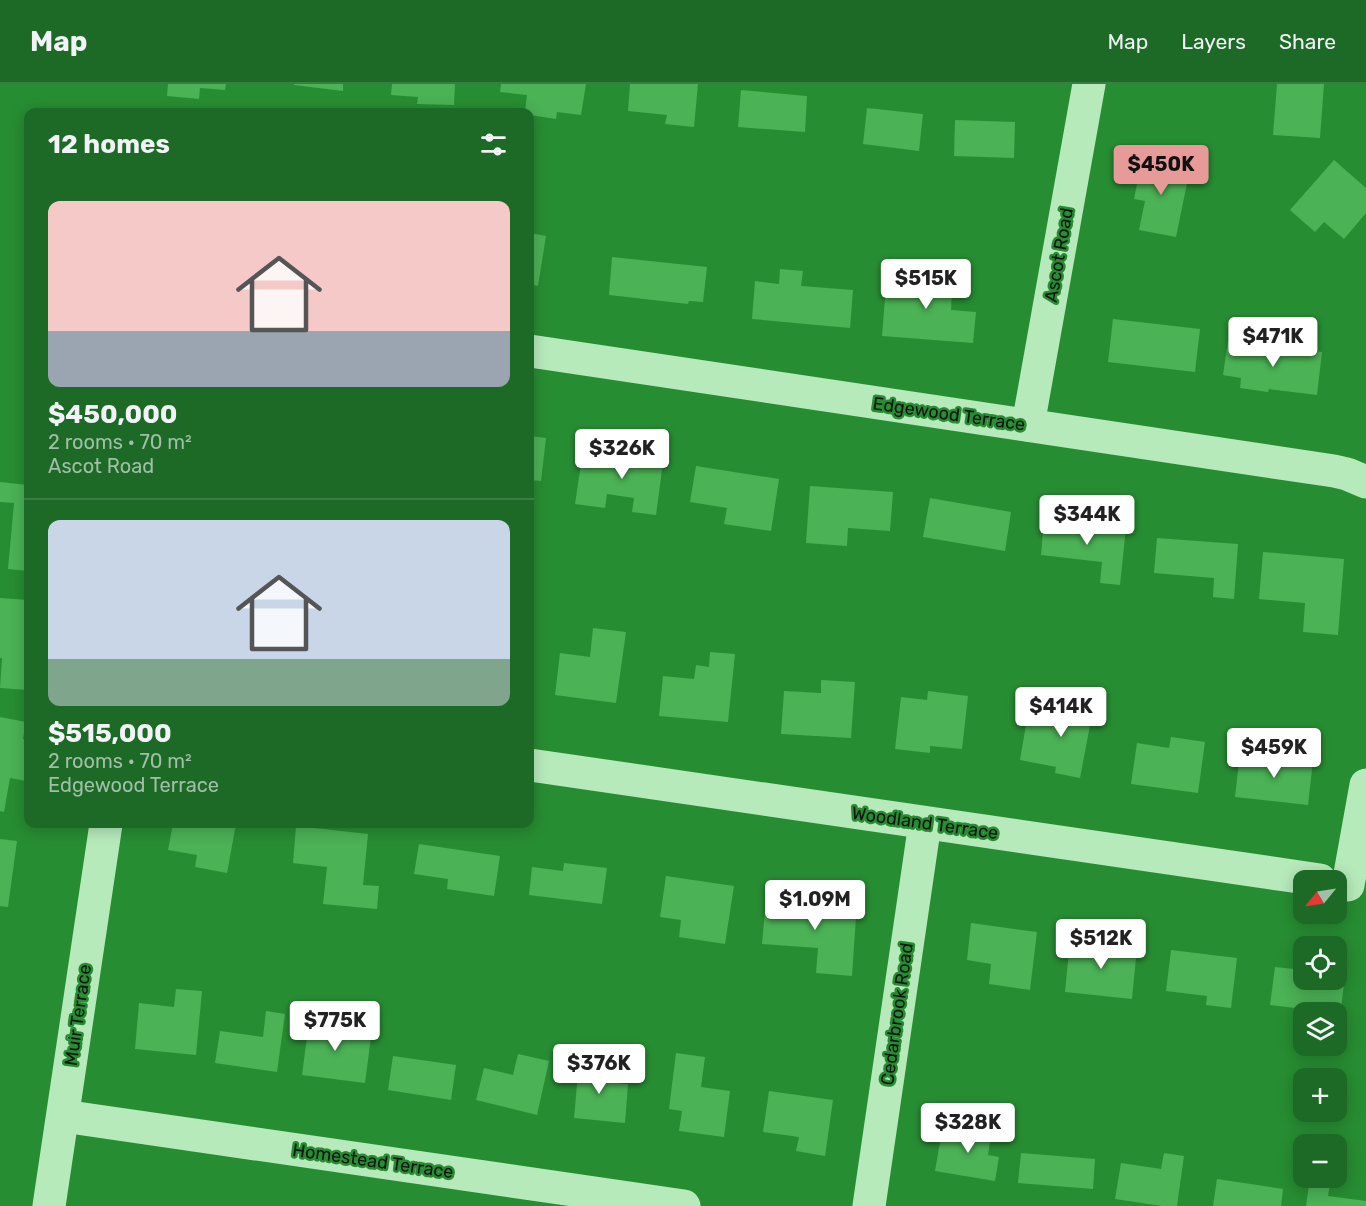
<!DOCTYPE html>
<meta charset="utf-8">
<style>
:root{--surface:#1d6a26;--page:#2a7232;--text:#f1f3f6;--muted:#a0bfa7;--line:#3b7d43;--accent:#e69b98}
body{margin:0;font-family:Rubik,sans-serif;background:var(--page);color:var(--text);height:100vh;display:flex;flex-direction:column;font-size:22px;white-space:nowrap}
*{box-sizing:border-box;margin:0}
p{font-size:20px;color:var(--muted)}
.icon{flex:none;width:33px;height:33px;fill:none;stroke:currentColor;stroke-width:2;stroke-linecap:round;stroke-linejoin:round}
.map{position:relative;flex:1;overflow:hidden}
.sheet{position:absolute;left:24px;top:24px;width:510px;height:720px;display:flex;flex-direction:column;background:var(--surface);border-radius:12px;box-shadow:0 3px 15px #0003}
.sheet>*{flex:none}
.needle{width:39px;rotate:240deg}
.controls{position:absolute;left:1293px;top:786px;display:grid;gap:12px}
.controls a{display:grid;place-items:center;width:54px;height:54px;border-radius:12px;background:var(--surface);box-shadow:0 3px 15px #0003;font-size:30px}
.price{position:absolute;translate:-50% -51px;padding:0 14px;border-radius:6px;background:#fff;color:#222;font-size:20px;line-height:39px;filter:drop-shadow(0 2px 3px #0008)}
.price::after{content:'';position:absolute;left:50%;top:36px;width:18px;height:14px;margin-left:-9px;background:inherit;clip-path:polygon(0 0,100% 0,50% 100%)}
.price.active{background:var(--accent);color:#111}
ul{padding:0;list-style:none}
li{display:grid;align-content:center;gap:12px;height:318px;padding:0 24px}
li+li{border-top:2px solid var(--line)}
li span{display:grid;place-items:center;height:186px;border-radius:12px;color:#555}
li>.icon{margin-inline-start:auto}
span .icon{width:108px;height:108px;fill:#fffc;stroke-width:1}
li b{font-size:26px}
h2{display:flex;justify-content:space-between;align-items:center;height:72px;padding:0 24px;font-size:26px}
header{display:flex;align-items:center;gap:36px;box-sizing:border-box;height:84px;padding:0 30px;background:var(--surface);border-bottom:2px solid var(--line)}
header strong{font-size:28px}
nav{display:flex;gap:33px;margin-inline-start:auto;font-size:21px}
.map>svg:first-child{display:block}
.building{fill:#4bb255}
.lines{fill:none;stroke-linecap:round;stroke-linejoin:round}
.minor{stroke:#b6eabb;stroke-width:33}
.labels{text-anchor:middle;stroke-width:5;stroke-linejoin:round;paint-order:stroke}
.street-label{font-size:18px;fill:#111;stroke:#278d32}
</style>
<header>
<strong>Map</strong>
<nav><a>Map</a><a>Layers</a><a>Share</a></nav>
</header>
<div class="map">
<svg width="1366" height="1122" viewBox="0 0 1366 1122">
<rect width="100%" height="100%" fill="#278d32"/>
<g class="building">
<polygon points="168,0 226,0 225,6 200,4 199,15 167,12"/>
<polygon points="294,0 343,0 343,7 294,1"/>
<polygon points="392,0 455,0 454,21 417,20 418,13 391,11"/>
<polygon points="501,0 586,0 581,31 557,28 556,35 530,31 530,28 525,28 527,11 500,8"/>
<polygon points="630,0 698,0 694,43 665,40 667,31 628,27"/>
<polygon points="1277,0 1324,0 1320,54 1273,51"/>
<polygon points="741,6 807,12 805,48 738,43"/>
<polygon points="867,24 923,30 919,67 863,60"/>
<polygon points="955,36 1015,38 1014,74 954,72"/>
<polygon points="1142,75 1190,85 1176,153 1139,146 1145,117 1134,115"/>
<polygon points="1334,76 1366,104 1366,129 1344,155 1324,138 1315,148 1290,126"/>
<polygon points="530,149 546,152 538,202 530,200"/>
<polygon points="612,173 707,183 703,218 689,217 688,220 609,211"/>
<polygon points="780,185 803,187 801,202 853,206 850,244 752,235 755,197 779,200"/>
<polygon points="906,185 953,189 951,226 976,228 973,259 882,252 886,202 904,204"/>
<polygon points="1113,235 1200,245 1195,288 1108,278"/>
<polygon points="1228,256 1322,268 1317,311 1269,305 1268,308 1240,304 1241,294 1223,291"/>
<polygon points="530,352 546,354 541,397 530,396"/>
<polygon points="617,365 664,371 656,431 632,428 634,414 607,410 605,424 575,420 582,373 615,378"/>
<polygon points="696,382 779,395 771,447 724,440 727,424 690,418"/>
<polygon points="0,398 28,401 28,487 8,485 14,419 0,418"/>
<polygon points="810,402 893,408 890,447 848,444 847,462 806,459"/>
<polygon points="930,414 1011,428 1005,467 923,453"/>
<polygon points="1044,435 1126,444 1120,501 1100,499 1102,478 1041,471"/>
<polygon points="1157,454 1238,460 1234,515 1213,513 1214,494 1154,489"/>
<polygon points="1263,468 1344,475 1338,551 1303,548 1305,519 1259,515"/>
<polygon points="0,514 28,516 28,606 0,604 2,574 0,574"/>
<polygon points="593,544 626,548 616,619 555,611 560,569 590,573"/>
<polygon points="710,568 735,570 728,638 659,632 663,592 694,595 696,581 709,583"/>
<polygon points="821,596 855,598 851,654 781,650 784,607 821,609"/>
<polygon points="928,607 968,612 962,665 930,662 930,669 895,665 901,613 927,616"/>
<polygon points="1067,609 1095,615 1080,694 1055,689 1056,683 1020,676 1027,635 1061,642"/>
<polygon points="0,633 26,638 23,655 28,656 28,686 26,697 10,694 4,728 0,727"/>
<polygon points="1171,653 1205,658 1198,709 1131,700 1137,659 1169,664"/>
<polygon points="1240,669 1313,677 1308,721 1235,713"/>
<polygon points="173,740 236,740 227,789 195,783 197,771 168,766"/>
<polygon points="296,742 368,750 363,801 379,802 377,825 323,820 327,783 293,779"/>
<polygon points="0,755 17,757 8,823 0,822"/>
<polygon points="419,760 500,772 494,812 447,805 448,795 414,790"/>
<polygon points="564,779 607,784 602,820 529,811 532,783 563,787"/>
<polygon points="666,792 734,802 725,860 679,853 681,836 660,833"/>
<polygon points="803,814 857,818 852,892 816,889 818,864 762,860 766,816 803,820"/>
<polygon points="971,839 1037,848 1030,906 989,900 991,880 967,876"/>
<polygon points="1070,856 1137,863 1132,915 1065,908"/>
<polygon points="1171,866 1237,874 1231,924 1206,921 1207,912 1166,907"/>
<polygon points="1275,883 1304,886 1304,896 1336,896 1336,890 1345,891 1338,950 1336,950 1336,928 1312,928 1312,926 1270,921"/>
<polygon points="176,905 202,907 196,971 135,965 139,919 174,923"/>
<polygon points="266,927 285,930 277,988 215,979 220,947 263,953"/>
<polygon points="310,930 337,934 335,948 371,953 365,999 302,991"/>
<polygon points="676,969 705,973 701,1003 730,1007 724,1053 679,1047 682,1027 669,1025"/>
<polygon points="518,970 549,977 537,1031 476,1016 484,984 513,991"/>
<polygon points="393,972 456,981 451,1016 388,1006"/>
<polygon points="579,978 607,980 606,998 628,1000 625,1039 574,1034"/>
<polygon points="769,1007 833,1016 825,1072 796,1067 799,1053 763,1048"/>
<polygon points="964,1040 992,1044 988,1071 999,1073 995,1097 935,1087 941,1052 962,1055"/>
<polygon points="1021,1069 1095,1075 1093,1105 1018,1099"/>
<polygon points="1164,1069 1184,1072 1177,1122 1162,1122 1115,1115 1121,1079 1161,1085"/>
<polygon points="1310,1094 1331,1094 1328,1112 1366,1117 1366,1122 1306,1122"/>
<polygon points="1217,1095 1283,1105 1281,1122 1213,1122"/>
</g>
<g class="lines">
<g class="minor">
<polyline points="530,267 1334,387 1347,390 1366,398"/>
<polyline points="1028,341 1089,0"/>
<polyline points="530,681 1320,796"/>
<polyline points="1348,801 1366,701"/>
<polyline points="63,1032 684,1122"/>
<polyline points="49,1122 106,740"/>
<polyline points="869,1122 925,739"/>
</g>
</g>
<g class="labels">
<g class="street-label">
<text transform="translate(1059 171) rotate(-80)" y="6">Ascot Road</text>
<text transform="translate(949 330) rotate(8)" y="6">Edgewood Terrace</text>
<text transform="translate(925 739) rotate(8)" y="6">Woodland Terrace</text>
<text transform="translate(897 930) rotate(-82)" y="6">Cedarbrook Road</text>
<text transform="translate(78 931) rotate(-82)" y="6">Muir Terrace</text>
<text transform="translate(373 1077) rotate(8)" y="6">Homestead Terrace</text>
</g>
</g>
</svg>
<div class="controls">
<a><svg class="needle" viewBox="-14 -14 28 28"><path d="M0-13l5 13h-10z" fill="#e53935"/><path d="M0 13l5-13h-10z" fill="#a0bfa7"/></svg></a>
<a><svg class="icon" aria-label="locate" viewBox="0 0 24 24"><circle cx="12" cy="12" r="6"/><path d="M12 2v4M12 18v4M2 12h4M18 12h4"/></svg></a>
<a><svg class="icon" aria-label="layers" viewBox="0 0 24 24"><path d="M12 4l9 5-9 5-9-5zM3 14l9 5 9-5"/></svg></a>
<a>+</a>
<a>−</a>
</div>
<b class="price active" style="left:1161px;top:112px">$450K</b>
<b class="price" style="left:926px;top:226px">$515K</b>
<b class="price" style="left:1273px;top:284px">$471K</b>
<b class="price" style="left:622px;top:396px">$326K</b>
<b class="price" style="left:1087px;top:462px">$344K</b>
<b class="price" style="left:1061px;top:654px">$414K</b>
<b class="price" style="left:1274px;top:695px">$459K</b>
<b class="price" style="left:815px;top:847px">$1.09M</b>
<b class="price" style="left:1101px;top:886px">$512K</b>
<b class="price" style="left:335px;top:968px">$775K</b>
<b class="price" style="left:599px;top:1011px">$376K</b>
<b class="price" style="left:968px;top:1070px">$328K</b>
<section class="sheet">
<h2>12 homes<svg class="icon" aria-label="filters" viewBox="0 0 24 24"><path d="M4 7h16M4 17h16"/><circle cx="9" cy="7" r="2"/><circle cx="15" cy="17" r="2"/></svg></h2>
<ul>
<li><span style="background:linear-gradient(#f6c9c9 70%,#9aa5b1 0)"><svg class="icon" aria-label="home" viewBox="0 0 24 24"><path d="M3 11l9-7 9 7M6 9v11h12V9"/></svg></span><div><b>$450,000</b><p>2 rooms · 70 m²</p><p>Ascot Road</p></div></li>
<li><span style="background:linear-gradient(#c9d6e8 75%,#7fa58c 0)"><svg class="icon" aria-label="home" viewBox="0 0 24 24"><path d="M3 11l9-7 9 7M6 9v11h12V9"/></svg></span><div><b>$515,000</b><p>2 rooms · 70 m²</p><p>Edgewood Terrace</p></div></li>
</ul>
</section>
</div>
